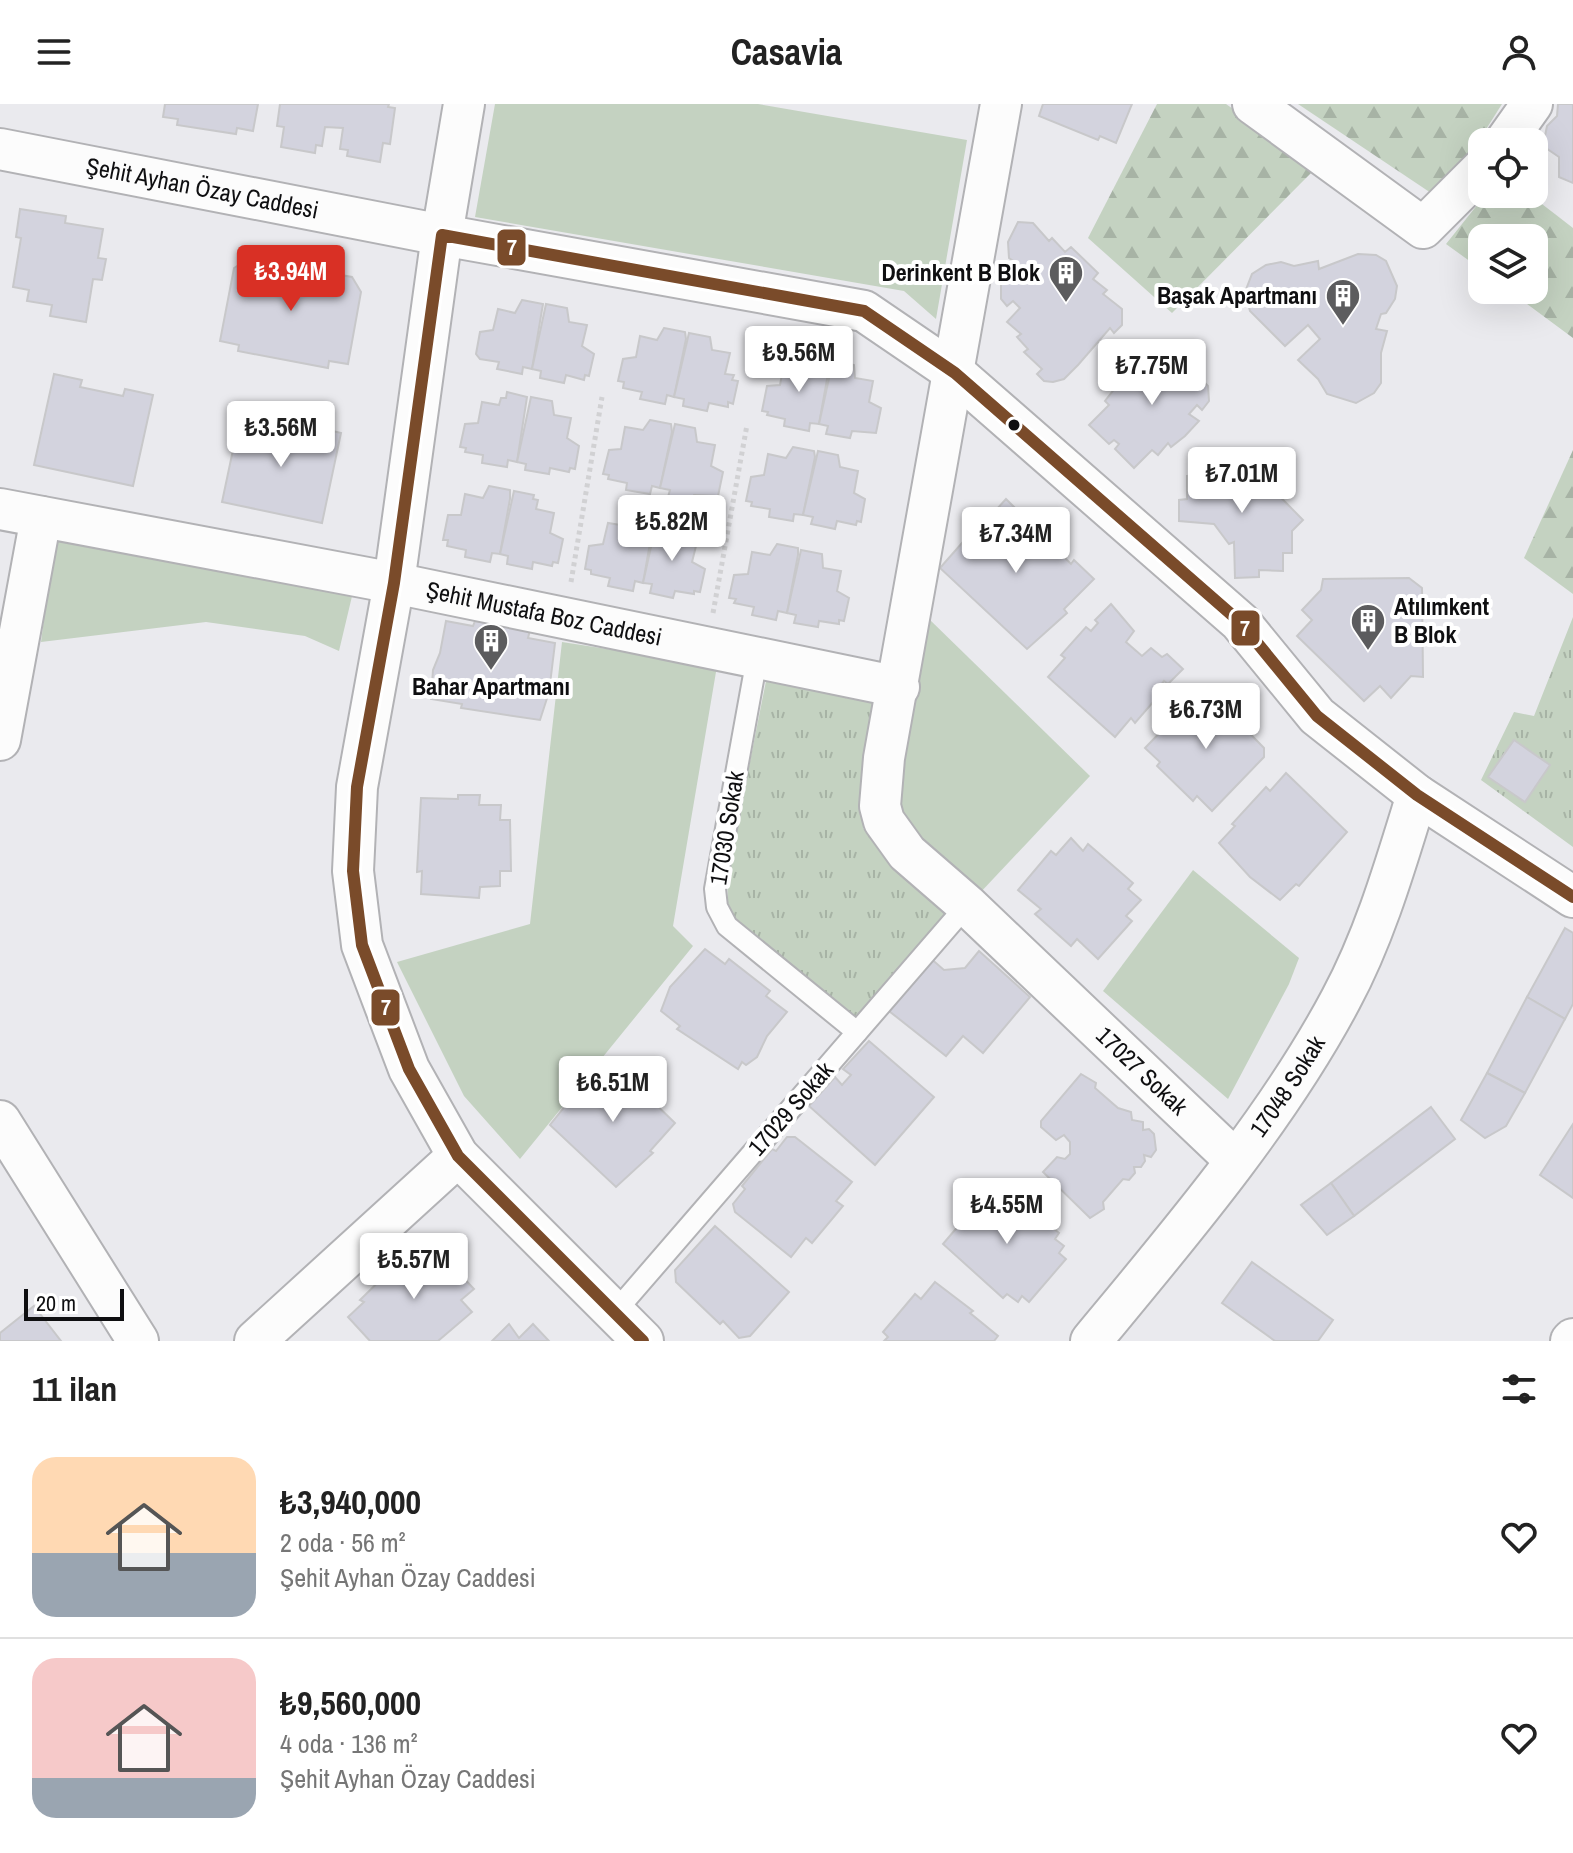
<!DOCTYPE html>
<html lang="tr">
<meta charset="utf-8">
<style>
:root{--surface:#fff;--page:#f6f6f6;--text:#222;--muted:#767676;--line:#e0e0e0;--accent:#d93025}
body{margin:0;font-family:"Archivo Narrow",sans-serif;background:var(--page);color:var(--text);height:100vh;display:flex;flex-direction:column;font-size:30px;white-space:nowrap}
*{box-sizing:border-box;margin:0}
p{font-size:26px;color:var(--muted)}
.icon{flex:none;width:44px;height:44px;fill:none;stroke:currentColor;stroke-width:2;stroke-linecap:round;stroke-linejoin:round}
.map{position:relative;height:1237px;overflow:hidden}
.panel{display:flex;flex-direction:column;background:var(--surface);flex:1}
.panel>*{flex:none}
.tools{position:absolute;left:1468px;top:24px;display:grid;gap:16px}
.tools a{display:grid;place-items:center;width:80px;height:80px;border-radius:16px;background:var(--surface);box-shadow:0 8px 32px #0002;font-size:40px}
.scale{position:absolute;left:24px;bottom:20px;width:100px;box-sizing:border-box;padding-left:8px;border:4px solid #0f0f11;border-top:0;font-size:22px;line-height:28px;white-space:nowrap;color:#0f0f11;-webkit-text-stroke:6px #fff;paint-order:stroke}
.price{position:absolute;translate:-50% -68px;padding:0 18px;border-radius:8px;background:#fff;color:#222;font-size:26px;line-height:52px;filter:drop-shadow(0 2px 4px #0008)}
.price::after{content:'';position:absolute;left:50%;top:48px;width:24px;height:18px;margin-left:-12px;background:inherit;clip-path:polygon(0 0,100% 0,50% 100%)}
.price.current{background:var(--accent);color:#fff}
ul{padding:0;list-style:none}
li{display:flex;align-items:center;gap:24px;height:200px;padding:0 32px}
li+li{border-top:2px solid var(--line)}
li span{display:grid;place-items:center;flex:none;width:224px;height:160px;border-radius:24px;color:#555}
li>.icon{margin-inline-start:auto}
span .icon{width:96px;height:96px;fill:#fffc;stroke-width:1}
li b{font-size:34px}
h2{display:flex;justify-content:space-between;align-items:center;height:96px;padding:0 32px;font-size:34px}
header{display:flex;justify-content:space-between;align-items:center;height:104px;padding:0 32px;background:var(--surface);font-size:36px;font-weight:700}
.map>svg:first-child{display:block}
.green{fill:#c4d2c1}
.forest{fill:url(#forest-firs)}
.park{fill:url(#park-tufts)}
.building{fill:#d3d3de;stroke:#c8c8ca;stroke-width:2}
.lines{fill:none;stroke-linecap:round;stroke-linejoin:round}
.lane-casing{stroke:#b2b2b5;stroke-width:24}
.street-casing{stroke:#b2b2b5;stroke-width:44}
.path{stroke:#d1d1d3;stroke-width:5;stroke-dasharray:4 4;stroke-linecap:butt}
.lane{stroke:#fcfcfc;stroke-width:20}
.street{stroke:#fcfcfc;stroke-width:40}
.bus-1-casing{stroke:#fff;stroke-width:18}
.bus-1{stroke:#7a4b2a;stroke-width:12}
.bus-dot{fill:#0f0f11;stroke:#fff;stroke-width:3}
.labels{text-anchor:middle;stroke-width:8;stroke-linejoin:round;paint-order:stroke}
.street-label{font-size:24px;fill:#0f0f11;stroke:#fff}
.poi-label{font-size:24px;font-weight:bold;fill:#0f0f11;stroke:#fff;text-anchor:end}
.line-badge{stroke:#fff;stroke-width:3}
.badge-label{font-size:22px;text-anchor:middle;font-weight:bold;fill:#fff}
</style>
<header><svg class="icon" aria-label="menu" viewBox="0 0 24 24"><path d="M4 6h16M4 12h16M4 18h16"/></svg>Casavia<svg class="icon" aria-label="person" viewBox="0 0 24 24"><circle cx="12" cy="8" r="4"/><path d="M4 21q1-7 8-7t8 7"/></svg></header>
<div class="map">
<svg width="1573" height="1237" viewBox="0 0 1573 1237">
<defs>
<pattern id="forest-firs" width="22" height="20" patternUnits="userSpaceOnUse" patternTransform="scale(2)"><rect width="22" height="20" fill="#c4d2c1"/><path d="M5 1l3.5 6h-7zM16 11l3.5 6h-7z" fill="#a7b3a5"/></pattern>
<pattern id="park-tufts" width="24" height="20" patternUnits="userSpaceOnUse" patternTransform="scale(2)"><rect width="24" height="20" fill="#c4d2c1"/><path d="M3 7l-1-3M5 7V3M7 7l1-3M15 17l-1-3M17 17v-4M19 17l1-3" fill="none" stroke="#a7b3a5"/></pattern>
</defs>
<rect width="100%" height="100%" fill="#eaeaee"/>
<g class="green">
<polygon points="495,0 758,0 967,36 936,215 904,187 475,113"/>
<polygon points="55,429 353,488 339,547 305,532 206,518 41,538"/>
<polygon points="928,514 1090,672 978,791 919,736 904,713 895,682"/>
<polygon points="562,538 717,562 673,822 693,842 520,1055 464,992 397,858 530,820"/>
<polygon points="1193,766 1299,854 1289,880 1228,995 1103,887"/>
</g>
<g class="forest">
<polygon points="1157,0 1226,0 1316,64 1172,209 1088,134"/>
<polygon points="1298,0 1502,0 1464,60 1431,89"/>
<polygon points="1486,90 1529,90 1573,124 1573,234 1508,186 1534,186 1534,134 1482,134 1482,166 1446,140"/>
<polygon points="1573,346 1573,490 1524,454"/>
</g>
<g class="park">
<polygon points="1573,513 1573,743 1481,676 1514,608 1534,612"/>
<polygon points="768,567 878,595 863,724 951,810 856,914 737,818 728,799 727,773"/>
</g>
<g class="building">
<polygon points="165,0 258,0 253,27 237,24 236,30 177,21 178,15 163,13"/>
<polygon points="280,0 389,0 388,3 395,4 390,40 383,39 380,58 347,52 348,46 340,45 343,24 325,23 322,42 316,41 315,49 281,43 284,23 277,22"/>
<polygon points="1043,0 1132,0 1116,39 1100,32 1098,36 1039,12"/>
<polygon points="1558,0 1573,0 1573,79 1559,73 1559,53 1543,42 1547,22 1557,12"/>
<polygon points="20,105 66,112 65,119 103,125 98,154 106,155 102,176 93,175 86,218 50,212 52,201 27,197 29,186 13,183 21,134 16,133"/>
<polygon points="1018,118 1033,119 1049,137 1052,134 1065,148 1071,143 1098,169 1093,175 1107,186 1103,190 1122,205 1122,221 1114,229 1110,224 1078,261 1064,275 1053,278 1044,277 1037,270 1042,265 1024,248 1028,245 1017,233 1021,230 1007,218 1020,204 1013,197 1007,202 1001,195 1001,176 1016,159 1009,154 1008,138"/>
<polygon points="1358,150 1376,151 1386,157 1397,182 1395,195 1386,209 1381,210 1376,225 1387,227 1381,249 1381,279 1374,289 1356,299 1327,290 1318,275 1298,256 1320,235 1308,221 1285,242 1250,207 1245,188 1252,170 1266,161 1281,158 1294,162 1318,157 1319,165"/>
<polygon points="248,155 352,173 361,188 348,260 329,257 328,264 238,247 239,241 220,237 234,164"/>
<polygon points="522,196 543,200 532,265 523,263 522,270 497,265 499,258 480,255 476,250 480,228 493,226 498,205 515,209"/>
<polygon points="546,200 567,204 569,218 587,221 582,242 594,250 589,272 585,271 584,276 566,271 564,279 540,274 541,267 532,265"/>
<polygon points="664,224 685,228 686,235 674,293 667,291 665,300 640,295 642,288 623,284 624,278 618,277 623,255 636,253 640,232 657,236"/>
<polygon points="689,229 710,233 712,246 730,249 725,270 734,271 732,276 738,277 733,300 728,298 728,303 709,299 707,307 683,302 684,295 674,293"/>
<polygon points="1156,246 1172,246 1208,282 1209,297 1202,306 1197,301 1189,310 1199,317 1185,332 1171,343 1168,339 1158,351 1152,346 1134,364 1115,345 1119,340 1114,336 1109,340 1089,321 1109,301 1105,297 1123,274 1122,270 1136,257 1145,265 1153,258 1147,254"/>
<polygon points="808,252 829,256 829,264 819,320 810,319 809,327 784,322 785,315 767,311 768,308 762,307 767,282 780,281 784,260 801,263"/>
<polygon points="833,256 854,261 855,274 873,277 869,298 881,304 876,329 852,327 850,334 826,330 828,322 819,320"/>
<polygon points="54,270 82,276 80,283 123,292 125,285 153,291 133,382 34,361"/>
<polygon points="507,288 527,293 517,358 508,356 507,363 482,359 483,351 465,348 466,344 460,343 465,320 478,319 482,298 499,301 501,294 506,294"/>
<polygon points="531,293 552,297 554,311 571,314 567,334 579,342 575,365 570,364 569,368 550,364 549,370 525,366 526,360 517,358"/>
<polygon points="241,308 270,314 269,320 311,328 312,322 341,329 322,419 222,398"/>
<polygon points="650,316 671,320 672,328 660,384 652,382 650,390 626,386 627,379 608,375 609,371 603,370 609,346 621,345 625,323 643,326"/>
<polygon points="675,320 695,324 697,338 715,341 711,362 723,368 718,392 694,391 692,398 668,393 670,386 660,384"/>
<polygon points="793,343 814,347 815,353 803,411 794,410 793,417 769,413 770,405 751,402 752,398 746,397 751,373 764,371 768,350 786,354"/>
<polygon points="818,347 838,351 840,363 858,367 854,389 865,395 861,418 857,417 856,421 837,417 835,425 821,422 811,420 813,413 803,411"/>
<polygon points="1237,349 1303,416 1292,427 1292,449 1283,449 1283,467 1259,466 1259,473 1235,474 1234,438 1229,440 1214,420 1179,417 1179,396 1187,395 1187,372 1203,371 1203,361 1226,361"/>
<polygon points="489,382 510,386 510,395 500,450 492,449 490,458 465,453 466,446 447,442 448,436 443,436 448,411 461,411 465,390 483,394"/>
<polygon points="514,387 534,391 533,395 538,396 536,405 554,409 550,429 563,435 558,459 553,458 552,462 533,458 532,465 507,460 508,452 500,450"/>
<polygon points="1006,395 1071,460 1074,456 1094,475 1064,505 1067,509 1027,545 940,464 983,415 986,417"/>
<polygon points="632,410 652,414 653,422 643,479 635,477 633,487 608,482 610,474 591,470 591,466 585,465 589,442 603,440 608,419 626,422"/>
<polygon points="657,416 677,420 679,434 697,438 692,458 705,465 700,488 694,487 694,490 675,487 673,494 650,489 652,480 643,479"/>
<polygon points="777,440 798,444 798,451 787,509 778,507 776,516 752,511 754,503 734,499 736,495 729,494 734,471 748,470 752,448 770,451"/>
<polygon points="801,446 822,450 823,464 841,467 837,487 849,494 844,517 839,516 839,520 819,517 818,523 794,519 796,511 787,509"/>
<polygon points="1409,474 1422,484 1423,573 1411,572 1391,594 1380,582 1364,597 1297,532 1312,516 1302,506 1321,486 1323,475"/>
<polygon points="1111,500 1134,527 1126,538 1142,552 1151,544 1162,553 1167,550 1183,565 1168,580 1164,577 1156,588 1160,590 1135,619 1131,614 1115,633 1048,573 1065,554 1061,551 1086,523 1091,527 1098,519 1095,516"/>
<polygon points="446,517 473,522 475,517 530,526 528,534 555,539 549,588 540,616 461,604 462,600 431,595 433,566 440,549"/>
<polygon points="1198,589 1220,599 1264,644 1264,653 1212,707 1197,692 1193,697 1157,662 1160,658 1145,644"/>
<polygon points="1514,636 1550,661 1525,698 1488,673"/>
<polygon points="1286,669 1347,728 1299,782 1296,780 1280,796 1250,773 1219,739 1235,722 1232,720 1266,683 1270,687"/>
<polygon points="458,691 480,691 479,701 501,701 500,716 510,716 511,767 500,767 500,782 480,783 479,794 421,790 422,767 417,768 421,694 458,695"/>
<polygon points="1071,734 1083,747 1088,740 1133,779 1128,785 1141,796 1126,812 1132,817 1098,855 1077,835 1071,842 1035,810 1041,805 1018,786 1051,747 1056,751"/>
<polygon points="1565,824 1573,829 1573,900 1565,915 1527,893"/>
<polygon points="705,845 725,860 729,855 770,887 766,892 787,908 767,932 757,953 746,961 742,958 738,965 677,925 680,922 661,907 670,883"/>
<polygon points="979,847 1030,893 983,949 963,932 946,952 889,907 919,871 928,852 944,866 965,864"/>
<polygon points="1527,893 1565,915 1525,989 1487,969"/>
<polygon points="869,937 934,993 875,1061 809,1002 835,973 842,981 851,971 843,965"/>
<polygon points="611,957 675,1019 650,1047 653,1049 616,1083 550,1021 582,981 585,985"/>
<polygon points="1487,969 1525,989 1506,1022 1485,1034 1461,1016"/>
<polygon points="1081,970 1096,979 1095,984 1118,1004 1131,1008 1132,1016 1143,1018 1143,1026 1149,1025 1154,1030 1156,1046 1151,1053 1144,1051 1145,1057 1141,1063 1134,1063 1135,1069 1129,1076 1123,1075 1103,1098 1104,1105 1090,1114 1043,1068 1057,1053 1065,1055 1070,1050 1070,1038 1064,1031 1056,1036 1041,1023 1041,1017"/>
<polygon points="1431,1003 1455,1035 1354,1112 1331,1079"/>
<polygon points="1573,1020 1573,1094 1540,1071"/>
<polygon points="787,1033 795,1033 852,1078 836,1097 843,1102 812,1139 806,1134 791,1153 735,1108 733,1100 745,1085 742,1082 772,1045 776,1047"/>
<polygon points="1331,1079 1354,1112 1327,1131 1301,1101"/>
<polygon points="993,1081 1005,1091 1009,1088 1059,1129 1055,1135 1064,1142 1059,1149 1066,1155 1029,1198 1022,1192 1018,1198 1007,1190 1003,1194 943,1140"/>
<polygon points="715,1122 789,1188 750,1232 739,1234 723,1217 720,1220 676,1178 675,1166"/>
<polygon points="412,1145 423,1156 436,1145 474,1185 461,1196 472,1208 438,1237 370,1237 348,1213 364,1198 360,1196"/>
<polygon points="1252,1158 1333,1216 1318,1237 1275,1237 1222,1199"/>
<polygon points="935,1178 973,1207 970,1209 998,1232 994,1237 884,1237 888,1233 883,1228 915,1190 921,1195"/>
<polygon points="34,1202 61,1237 0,1237 0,1229"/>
<polygon points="509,1220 519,1234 533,1220 549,1237 492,1237"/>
</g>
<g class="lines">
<defs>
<g id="lane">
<polyline points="757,554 715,785 717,803 727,822 857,928"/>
<polyline points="615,1208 967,801"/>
</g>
<g id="street">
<polyline points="464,0 442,131 394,479 357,683 353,767 362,841 409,965 458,1052 643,1237"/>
<path id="s1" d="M1001,0L884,654L880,702L884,717L907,749L967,801L1234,1055"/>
<polyline points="1253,0 1423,124 1482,65"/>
<polyline points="1505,38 1532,0"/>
<path id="s2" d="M0,45L442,131L864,207L955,269L1240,518L1317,612L1417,691L1573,793"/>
<path id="s3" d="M0,405L394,479L899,583"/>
<polyline points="0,636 41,413"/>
<polyline points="0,1017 138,1237"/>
<polyline points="255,1237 458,1052"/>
<path id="s4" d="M1091,1237C1178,1132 1277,1016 1341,895C1375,832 1396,759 1417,691"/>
<polyline points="1571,1237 1573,1235"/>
</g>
</defs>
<use href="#lane" class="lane-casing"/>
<use href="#street" class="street-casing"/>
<g class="path">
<polyline points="571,478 602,293"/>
<polyline points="713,509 747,321"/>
</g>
<use href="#lane" class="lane"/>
<use href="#street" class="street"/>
<defs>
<polyline id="bus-1" points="643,1237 458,1052 409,965 362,841 353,767 357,683 394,479 442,131 864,207 955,269 1240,518 1317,612 1417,691 1573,793"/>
</defs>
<use href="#bus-1" class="bus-1-casing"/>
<use href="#bus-1" class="bus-1"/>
</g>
<defs>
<symbol id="building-pin" viewBox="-11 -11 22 30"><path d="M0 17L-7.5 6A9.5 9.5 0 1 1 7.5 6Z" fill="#5c5c5e" stroke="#fff"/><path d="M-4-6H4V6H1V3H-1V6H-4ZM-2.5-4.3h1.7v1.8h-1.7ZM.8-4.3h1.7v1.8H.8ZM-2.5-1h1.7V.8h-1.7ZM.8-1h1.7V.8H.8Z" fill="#fff"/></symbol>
</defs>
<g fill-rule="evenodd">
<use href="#building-pin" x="1046" y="149" width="40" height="54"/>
<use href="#building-pin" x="1323" y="172" width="40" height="54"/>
<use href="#building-pin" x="1348" y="497" width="40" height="54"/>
<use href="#building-pin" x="471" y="517" width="40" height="54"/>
</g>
<circle class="bus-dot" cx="1014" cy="321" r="7"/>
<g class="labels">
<g class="street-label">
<text dy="8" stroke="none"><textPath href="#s2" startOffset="206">Şehit Ayhan Özay Caddesi</textPath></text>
<text dy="8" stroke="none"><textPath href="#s3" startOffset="554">Şehit Mustafa Boz Caddesi</textPath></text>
<text transform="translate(727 724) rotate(-81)" y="8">17030 Sokak</text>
<text dy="8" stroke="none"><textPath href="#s1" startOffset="1088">17027 Sokak</textPath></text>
<text dy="8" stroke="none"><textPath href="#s4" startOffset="322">17048 Sokak</textPath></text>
<text transform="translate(791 1005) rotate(-49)" y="8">17029 Sokak</text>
</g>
<g class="poi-label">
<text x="1040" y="177">Derinkent B Blok</text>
<text x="1317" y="200">Başak Apartmanı</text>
<text x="1394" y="511" text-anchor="start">Atılımkent<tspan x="1394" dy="28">B Blok</tspan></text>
<text x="491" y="591" text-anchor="middle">Bahar Apartmanı</text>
</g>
</g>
<g class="line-badge">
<rect x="496" y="124" width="31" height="39" rx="8" fill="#7a4b2a"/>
<rect x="1230" y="505" width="31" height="38" rx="8" fill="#7a4b2a"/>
<rect x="370" y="884" width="31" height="39" rx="8" fill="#7a4b2a"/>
</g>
<g class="badge-label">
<text x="512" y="151">7</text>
<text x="1245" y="532">7</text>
<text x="386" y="911">7</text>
</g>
</svg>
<div class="tools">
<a><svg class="icon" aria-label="locate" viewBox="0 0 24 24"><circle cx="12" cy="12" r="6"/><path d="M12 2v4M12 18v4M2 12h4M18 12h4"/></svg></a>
<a><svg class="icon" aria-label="layers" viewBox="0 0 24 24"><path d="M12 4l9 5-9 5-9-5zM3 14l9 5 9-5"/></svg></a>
</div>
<div class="scale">20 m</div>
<b class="price current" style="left:291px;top:209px">₺3.94M</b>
<b class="price" style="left:799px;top:290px">₺9.56M</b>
<b class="price" style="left:1152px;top:303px">₺7.75M</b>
<b class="price" style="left:281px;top:365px">₺3.56M</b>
<b class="price" style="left:1242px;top:411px">₺7.01M</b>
<b class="price" style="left:672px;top:459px">₺5.82M</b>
<b class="price" style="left:1016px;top:471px">₺7.34M</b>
<b class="price" style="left:1206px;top:647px">₺6.73M</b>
<b class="price" style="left:613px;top:1020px">₺6.51M</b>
<b class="price" style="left:1007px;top:1142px">₺4.55M</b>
<b class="price" style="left:414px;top:1197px">₺5.57M</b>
</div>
<section class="panel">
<h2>11 ilan<svg class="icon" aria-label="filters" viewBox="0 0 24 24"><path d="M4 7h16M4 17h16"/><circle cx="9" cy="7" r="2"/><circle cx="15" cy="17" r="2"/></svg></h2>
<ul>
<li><span style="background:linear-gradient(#ffd9b3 60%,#9aa5b1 0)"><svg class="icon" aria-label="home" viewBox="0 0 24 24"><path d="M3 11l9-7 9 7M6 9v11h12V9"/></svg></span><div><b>₺3,940,000</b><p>2 oda · 56 m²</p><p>Şehit Ayhan Özay Caddesi</p></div><svg class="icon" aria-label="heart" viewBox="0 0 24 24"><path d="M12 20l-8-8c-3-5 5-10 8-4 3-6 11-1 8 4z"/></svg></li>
<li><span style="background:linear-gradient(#f6c9c9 75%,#9aa5b1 0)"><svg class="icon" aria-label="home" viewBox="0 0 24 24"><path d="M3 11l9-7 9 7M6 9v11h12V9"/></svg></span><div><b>₺9,560,000</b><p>4 oda · 136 m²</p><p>Şehit Ayhan Özay Caddesi</p></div><svg class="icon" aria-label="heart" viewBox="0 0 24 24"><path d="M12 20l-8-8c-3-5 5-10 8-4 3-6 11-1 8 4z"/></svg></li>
</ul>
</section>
